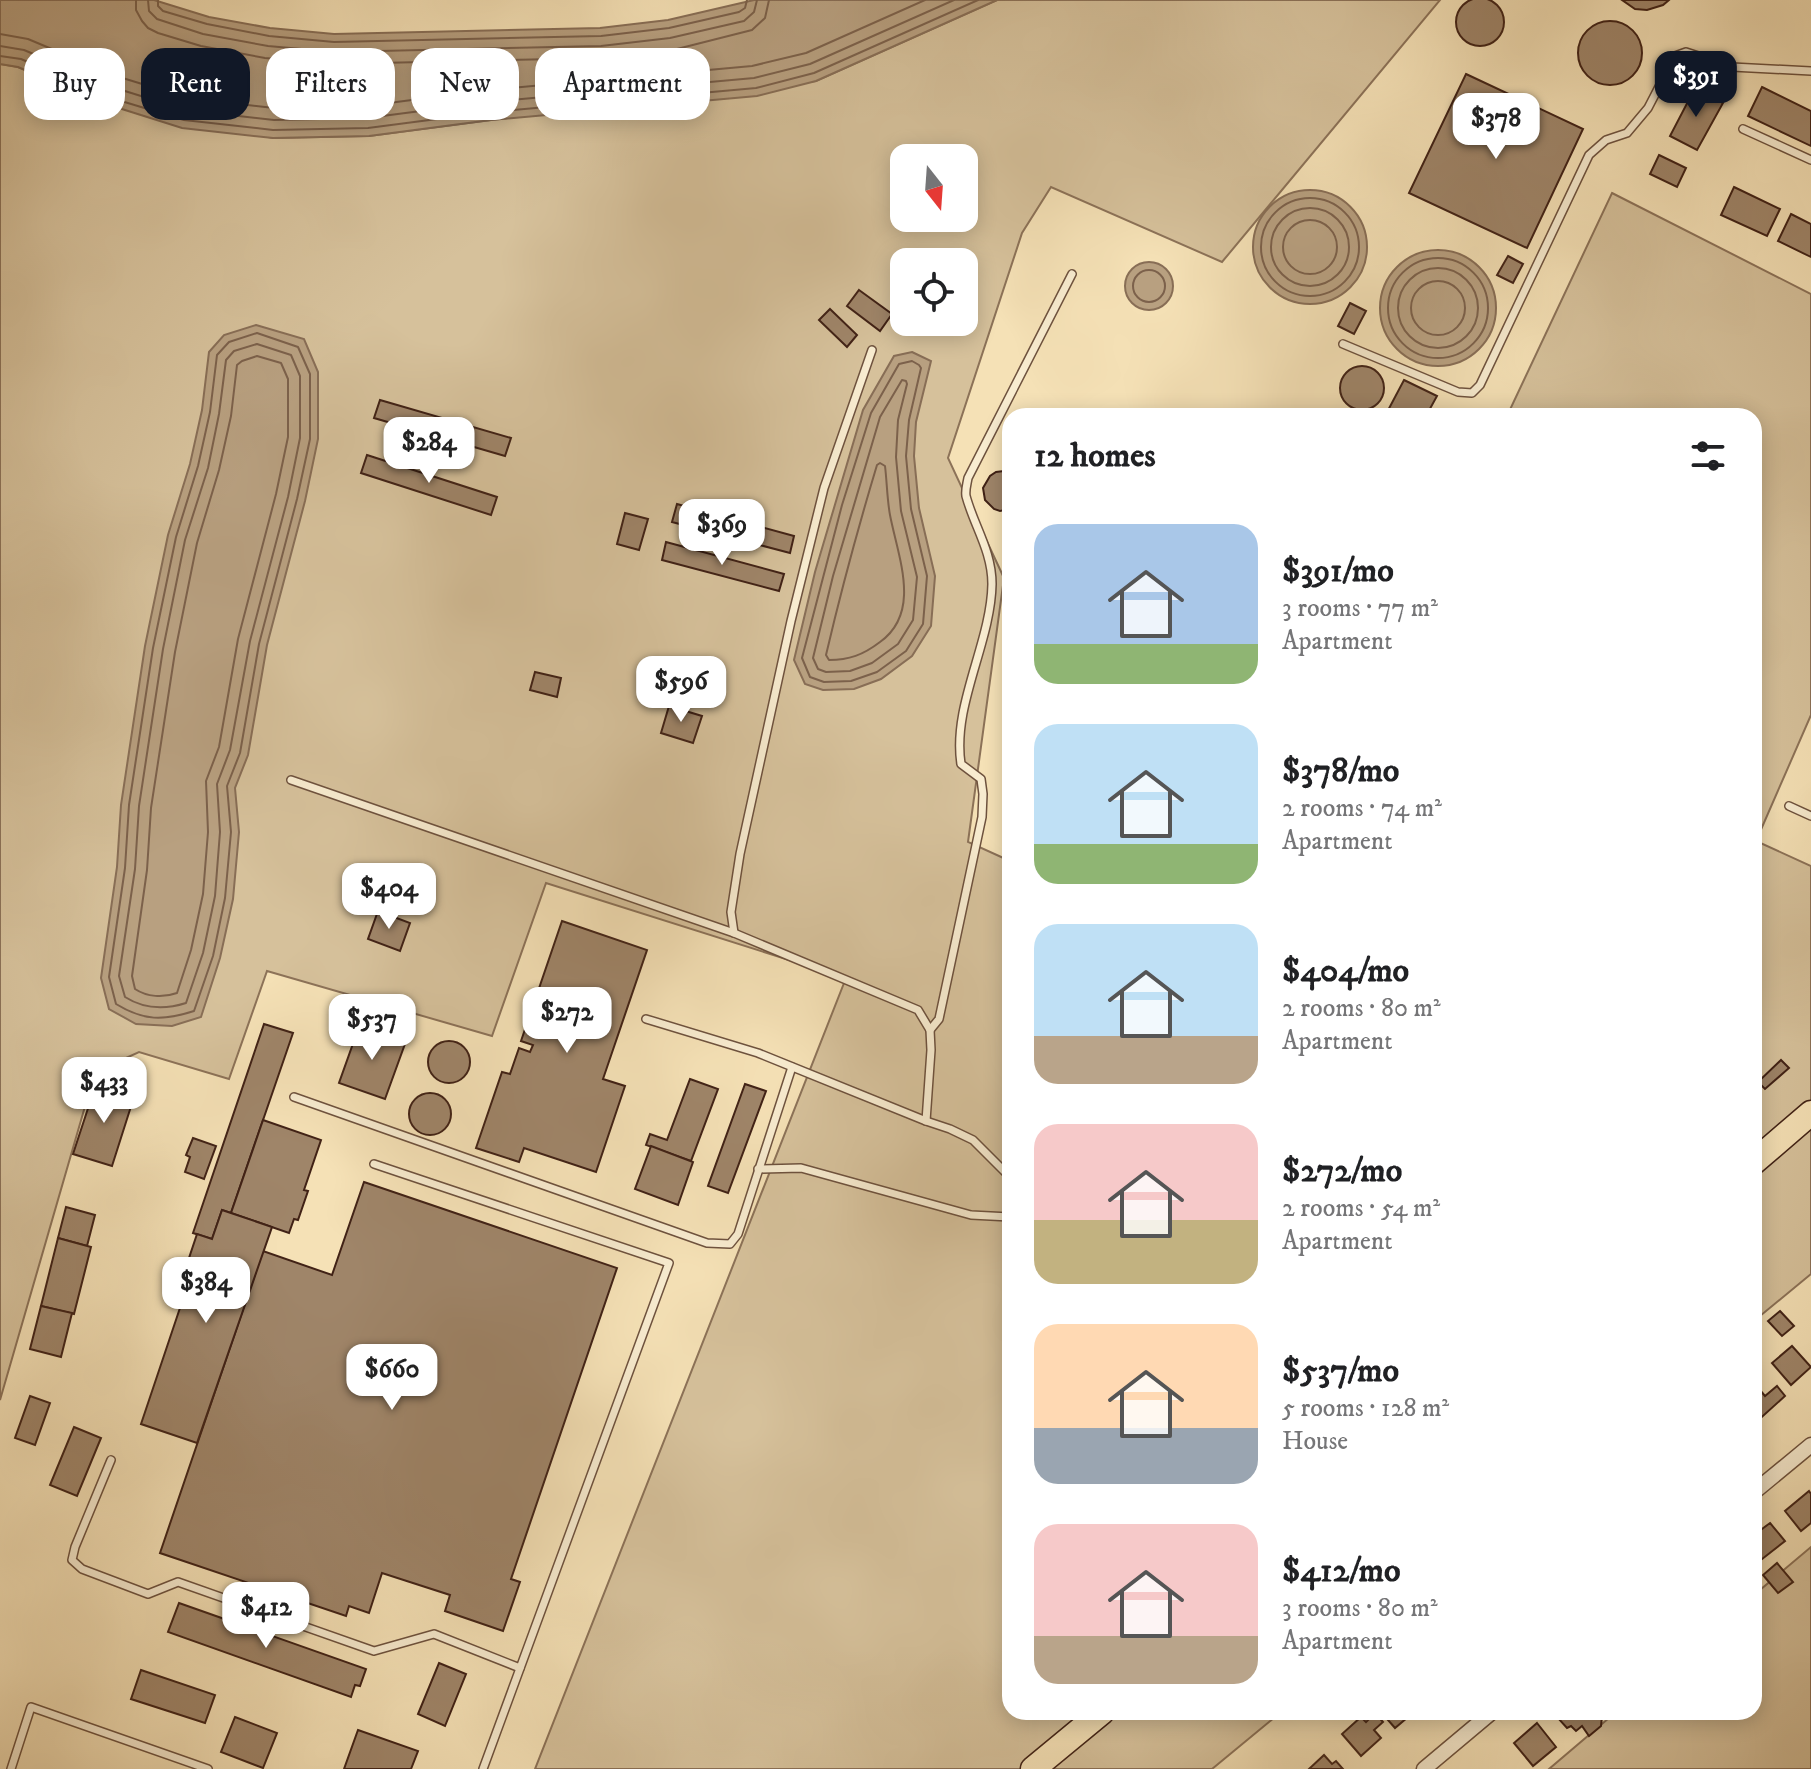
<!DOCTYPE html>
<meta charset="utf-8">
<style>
:root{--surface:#fff;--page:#f6f6f6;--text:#202124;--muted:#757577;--accent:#111827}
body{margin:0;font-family:"IM FELL DW Pica",serif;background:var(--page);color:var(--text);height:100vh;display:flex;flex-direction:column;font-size:30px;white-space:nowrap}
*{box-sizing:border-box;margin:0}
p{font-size:26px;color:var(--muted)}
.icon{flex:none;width:44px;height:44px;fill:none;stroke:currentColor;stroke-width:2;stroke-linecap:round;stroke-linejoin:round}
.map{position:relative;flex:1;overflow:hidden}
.side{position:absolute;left:1002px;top:408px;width:760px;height:1312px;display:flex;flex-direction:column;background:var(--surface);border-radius:24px;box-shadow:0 4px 20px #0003}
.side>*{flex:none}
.top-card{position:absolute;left:24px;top:48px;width:760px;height:72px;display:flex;gap:16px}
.needle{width:52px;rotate:163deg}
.buttons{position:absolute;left:890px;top:144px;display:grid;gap:16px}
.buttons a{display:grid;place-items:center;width:88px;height:88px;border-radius:16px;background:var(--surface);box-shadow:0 4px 20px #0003;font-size:40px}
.price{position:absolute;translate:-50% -68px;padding:0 18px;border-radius:16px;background:#fff;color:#222;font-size:26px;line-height:52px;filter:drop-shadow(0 2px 4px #0008)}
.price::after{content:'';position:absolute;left:50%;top:48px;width:24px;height:18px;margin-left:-12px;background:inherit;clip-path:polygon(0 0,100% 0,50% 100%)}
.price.active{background:var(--accent);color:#fff}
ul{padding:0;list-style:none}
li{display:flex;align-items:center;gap:24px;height:200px;padding:0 32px}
li span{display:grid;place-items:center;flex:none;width:224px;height:160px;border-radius:24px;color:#555}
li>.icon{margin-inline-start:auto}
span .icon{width:96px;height:96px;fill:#fffc;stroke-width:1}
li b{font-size:34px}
h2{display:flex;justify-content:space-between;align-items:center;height:96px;padding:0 32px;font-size:34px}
.chip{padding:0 28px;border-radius:24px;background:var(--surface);box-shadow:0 4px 20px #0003;font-size:28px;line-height:72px}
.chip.active{background:var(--accent);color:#fff}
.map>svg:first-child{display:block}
.green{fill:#d6c19b;stroke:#8c7258;stroke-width:2;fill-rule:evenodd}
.water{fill:#b8a080;stroke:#886e56;stroke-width:2}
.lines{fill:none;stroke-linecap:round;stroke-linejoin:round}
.shore{stroke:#7c614b;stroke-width:2}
.building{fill:#9f8569;stroke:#412216;stroke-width:2}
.service-casing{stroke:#6e523e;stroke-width:10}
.minor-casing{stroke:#6e523e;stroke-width:17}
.trunk-casing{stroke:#412216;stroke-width:27}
.service{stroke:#f8ecd0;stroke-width:7}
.minor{stroke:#f8ecd0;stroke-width:14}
.trunk{stroke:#f5e1b6;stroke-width:24}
</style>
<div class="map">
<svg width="1811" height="1769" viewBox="0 0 1811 1769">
<rect width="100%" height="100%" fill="#f5e1b6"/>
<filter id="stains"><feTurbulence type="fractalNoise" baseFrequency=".0025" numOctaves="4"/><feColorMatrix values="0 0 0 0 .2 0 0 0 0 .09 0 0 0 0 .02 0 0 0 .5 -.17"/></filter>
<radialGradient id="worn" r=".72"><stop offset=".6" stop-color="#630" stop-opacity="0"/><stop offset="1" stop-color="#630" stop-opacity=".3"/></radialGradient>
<g class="green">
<path d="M997,0H1440L1222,262L1051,187L1022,233L948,458L1004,578L968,842L1010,861V1712H1281L1212,1769H535L846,978L546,883L492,1036L267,971L229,1079L139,1052L95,1072L0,1400V64L18,67L106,104L273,138L369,136L491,120L816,81ZM904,158H964V218H904ZM904,262H964V322H904Z"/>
<polygon points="1612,193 1811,294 1811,715 1756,841 1811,866 1811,1274 1754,1321 1754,416 1507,416"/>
<polygon points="1811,1547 1811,1769 1549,1769 1616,1712 1754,1712 1754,1595"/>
</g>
<g class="water">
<polygon points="0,0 154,0 209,17 270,28 334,34 600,28 668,20 754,0 997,0 816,81 757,96 491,120 369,136 273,138 182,128 106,104 18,67 0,64"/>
<circle cx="1310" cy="247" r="57"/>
<circle cx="1438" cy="308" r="58"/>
<circle cx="1149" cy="286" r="24"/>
<polygon points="256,325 304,339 318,372 318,439 305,501 267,645 248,755 235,788 239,832 233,899 220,958 201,1017 172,1026 136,1024 109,1009 101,978 117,867 121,805 145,646 168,535 190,464 202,410 209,352 224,335"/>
<polygon points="912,352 931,361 916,422 914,456 919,508 935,576 931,626 912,656 881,679 854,689 823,690 805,684 794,660 815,572 863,410 894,356"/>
</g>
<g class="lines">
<g class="shore">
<polyline points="136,0 136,10 142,21 148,28 158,33 201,46 265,58 335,64 601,58 673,50 752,30 765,18 769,0"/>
<polyline points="148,0 149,11 157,19 203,34 268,46 335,52 601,46 670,38 744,21 754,12 757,0"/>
<polyline points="158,0 158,6 163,11 207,24 269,36 334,42 601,36 669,28 739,12 745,8 747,0"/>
<polyline points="0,34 28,39 116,76 188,98 274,108 366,106 488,90 752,66 806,53 925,0"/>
<polyline points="0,46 24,50 112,87 186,110 274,120 367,118 490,102 754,78 810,64 954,0"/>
<polyline points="0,56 21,59 108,97 184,120 273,130 368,128 491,112 756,88 814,73 978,0"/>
<circle cx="1310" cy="247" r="49"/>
<circle cx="1310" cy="247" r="39"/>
<circle cx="1310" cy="247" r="27"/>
<circle cx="1438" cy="308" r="50"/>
<circle cx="1438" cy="308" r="40"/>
<circle cx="1149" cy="286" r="16"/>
<circle cx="1438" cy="308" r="27"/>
<path d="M257,333L298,347L310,374V439L297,499L259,644L240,753L227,786L231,832L225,898L213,956L194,1011C163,1021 144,1021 116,1004L109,977L125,868L129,805L153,648L176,537L198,466L210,412L217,355L229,342Z"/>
<path d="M257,344L291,355L300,376V438L288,497L250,641L230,750L217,784L220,832L215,896L203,953L186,1003C164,1010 144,1009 125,997L119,976L135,869L139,806L163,649L185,540L208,468L219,414L226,360L234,351Z"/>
<path d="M257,356L281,363L288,379V437L276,494L238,639L219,747L206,781L208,832L203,894L191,950L177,993C163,998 147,997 135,989L132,976L147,870L151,808L175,652L197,543L219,470L231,416L237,365L242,361Z"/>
<polygon points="912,361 919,365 921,368 909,420 906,456 911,509 927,576 923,624 906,651 877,672 851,681 824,682 810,677 802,658 842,505 871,413 899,364"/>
<polygon points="902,380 906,381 907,384 898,420 896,457 901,511 917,577 913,620 898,644 872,663 850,671 826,672 818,669 813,658 833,576 880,417"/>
<path d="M880,463L885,466C887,482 887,499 890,515C898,557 922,612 880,642C863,655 849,660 829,660L826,655C841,591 858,528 877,465Z"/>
</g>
</g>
<g class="building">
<circle cx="1480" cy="22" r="24"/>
<polygon points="1622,0 1669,0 1663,5 1647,10 1635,9"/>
<circle cx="1610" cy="53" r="32"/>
<polygon points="1466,74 1583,129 1527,248 1409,193"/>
<polygon points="1762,87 1811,111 1811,146 1748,116"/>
<polygon points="1695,88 1723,103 1697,150 1670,136"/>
<polygon points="1659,155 1686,168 1677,187 1650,174"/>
<polygon points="1734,187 1780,209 1767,236 1721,215"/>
<polygon points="1791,214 1811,224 1811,257 1778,241"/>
<polygon points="1508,256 1523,264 1513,283 1497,275"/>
<polygon points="859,290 892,314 880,331 847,306"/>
<polygon points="1350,303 1366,311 1354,334 1338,326"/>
<polygon points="830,309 857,335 847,347 819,320"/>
<circle cx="1362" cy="388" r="22"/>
<polygon points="1404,380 1437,396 1426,416 1418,416 1412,413 1410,416 1385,416"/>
<polygon points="380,400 511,438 505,456 374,418"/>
<polygon points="367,455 497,497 491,515 361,473"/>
<polygon points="1004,471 1010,473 1010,509 1000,511 994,509 985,500 983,488 990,476 996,472"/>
<polygon points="677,504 794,536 790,553 672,522"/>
<polygon points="625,513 648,519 639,550 617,544"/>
<polygon points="666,542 784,574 779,591 662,560"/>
<polygon points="535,672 561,678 557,697 530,690"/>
<polygon points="669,706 702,716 693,743 661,733"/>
<polygon points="378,911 410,923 400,951 368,939"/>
<polygon points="562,921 647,950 603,1079 625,1086 596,1172 524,1148 519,1162 476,1148 502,1072 510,1074 519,1048 530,1052 533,1045 521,1041"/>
<polygon points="264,1024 293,1033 231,1213 222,1210 212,1239 193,1233"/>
<polygon points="360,1024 406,1041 385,1099 339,1083"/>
<circle cx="449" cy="1062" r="21"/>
<polygon points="1781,1060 1789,1068 1765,1089 1758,1082"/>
<polygon points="690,1079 718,1089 691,1161 646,1145 650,1134 667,1140"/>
<polygon points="96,1084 134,1097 112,1166 73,1154"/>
<polygon points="745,1084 766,1091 728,1193 708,1186"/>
<circle cx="430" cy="1114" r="21"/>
<polygon points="263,1120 321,1140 304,1190 308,1191 298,1220 294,1219 289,1233 231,1213"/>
<polygon points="193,1138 216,1146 204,1179 185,1172 190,1157 186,1155"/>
<polygon points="651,1146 693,1162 678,1205 635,1189"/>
<polygon points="364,1182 617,1268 511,1579 520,1582 503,1631 445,1611 450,1595 382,1573 369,1613 349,1606 346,1616 160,1553 263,1251 332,1275"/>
<polygon points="66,1207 95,1215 87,1246 58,1238"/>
<polygon points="222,1210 272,1227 197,1443 141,1424 184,1296 177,1294 197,1234 212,1239"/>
<polygon points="58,1238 91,1247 74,1314 41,1306"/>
<polygon points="41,1306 72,1313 61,1357 30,1349"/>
<polygon points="1780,1311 1794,1326 1782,1336 1768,1321"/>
<polygon points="1792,1346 1811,1367 1791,1385 1772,1363"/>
<polygon points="1754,1383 1765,1396 1777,1386 1785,1396 1754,1424"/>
<polygon points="30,1396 50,1403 35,1445 15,1438"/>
<polygon points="74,1427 101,1438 77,1496 50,1485"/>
<polygon points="1809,1491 1811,1494 1811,1523 1801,1531 1785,1511"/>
<polygon points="1770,1523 1785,1541 1757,1563 1754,1560 1754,1535"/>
<polygon points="1777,1563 1793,1582 1778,1593 1763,1575"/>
<polygon points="179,1603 366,1669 360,1686 355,1685 351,1697 168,1632"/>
<polygon points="439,1663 466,1674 445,1726 418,1714"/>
<polygon points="141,1670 215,1695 205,1723 131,1699"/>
<polygon points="1381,1712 1414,1712 1395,1728"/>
<polygon points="1559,1712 1598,1712 1602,1716 1601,1726 1589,1736 1582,1726 1576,1731 1571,1726 1567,1728 1557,1717 1561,1714"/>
<polygon points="1375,1713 1383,1722 1374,1730 1381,1738 1361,1756 1342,1734 1361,1717 1366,1722"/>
<polygon points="235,1717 277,1733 263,1768 221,1752"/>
<polygon points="1537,1723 1556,1747 1533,1766 1514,1743"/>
<polygon points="358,1730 418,1751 411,1769 344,1769"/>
<polygon points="1324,1755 1332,1764 1336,1761 1343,1769 1309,1769"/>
</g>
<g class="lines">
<defs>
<g id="service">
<polyline points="1743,129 1811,160"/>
<polyline points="1343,344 1458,392 1472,393 1480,385 1589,155 1606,140 1627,133 1648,108 1675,56 1686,52 1732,67 1811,71"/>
<polyline points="291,780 734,933 918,1010 930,1030 931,1050 926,1121"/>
<polyline points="1789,806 1811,816"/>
<polyline points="734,933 731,912 740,854 791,621 824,488 872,350"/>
<polyline points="646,1019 758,1053 926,1121 950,1129 973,1140 1010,1177"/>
<path d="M930,1030L939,1019L982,817L983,794L981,779L961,764C952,705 991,643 992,584C992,551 974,526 966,496C965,490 967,484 968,478L1072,274"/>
<polyline points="294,1097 707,1243 730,1244 738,1234 792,1067"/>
<polyline points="374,1164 669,1263 483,1769"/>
<polyline points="758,1169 801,1168 971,1215 1010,1217"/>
<polyline points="111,1460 75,1547 72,1560 82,1569 148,1594 178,1582 374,1651 434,1634 520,1668"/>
<polyline points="11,1769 31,1707 208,1769"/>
</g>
<g id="minor">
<polyline points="1754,1492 1811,1445"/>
<polyline points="1424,1769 1492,1712"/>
</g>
<g id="trunk">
<polyline points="1754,1162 1811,1113"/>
<polyline points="1033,1769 1102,1712"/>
</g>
</defs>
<use href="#service" class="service-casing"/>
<use href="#minor" class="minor-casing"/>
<use href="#trunk" class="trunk-casing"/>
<use href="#service" class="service"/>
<use href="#minor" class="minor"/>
<use href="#trunk" class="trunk"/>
</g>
<rect width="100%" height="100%" filter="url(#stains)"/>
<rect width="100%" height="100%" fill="url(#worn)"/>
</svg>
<div class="buttons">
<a><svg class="needle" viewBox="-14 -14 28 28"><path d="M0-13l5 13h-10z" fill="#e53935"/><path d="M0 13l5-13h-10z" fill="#757577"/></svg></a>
<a><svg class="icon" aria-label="locate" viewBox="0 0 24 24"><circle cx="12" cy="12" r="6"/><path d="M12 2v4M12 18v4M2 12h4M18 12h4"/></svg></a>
</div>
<b class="price active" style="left:1696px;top:119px">$391</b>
<b class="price" style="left:1496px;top:161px">$378</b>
<b class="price" style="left:429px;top:485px">$284</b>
<b class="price" style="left:722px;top:567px">$369</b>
<b class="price" style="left:681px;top:724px">$596</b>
<b class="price" style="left:389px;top:931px">$404</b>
<b class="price" style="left:567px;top:1055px">$272</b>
<b class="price" style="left:372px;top:1062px">$537</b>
<b class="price" style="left:104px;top:1125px">$433</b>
<b class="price" style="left:206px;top:1325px">$384</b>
<b class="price" style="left:392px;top:1412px">$660</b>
<b class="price" style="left:266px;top:1650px">$412</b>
<div class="top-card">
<a class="chip">Buy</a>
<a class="chip active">Rent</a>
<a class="chip">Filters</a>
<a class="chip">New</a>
<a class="chip">Apartment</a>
</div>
<section class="side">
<h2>12 homes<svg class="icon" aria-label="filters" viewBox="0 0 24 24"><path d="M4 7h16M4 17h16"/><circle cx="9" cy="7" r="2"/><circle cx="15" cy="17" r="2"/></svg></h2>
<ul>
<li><span style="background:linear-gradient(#a9c7e8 75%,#8fb573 0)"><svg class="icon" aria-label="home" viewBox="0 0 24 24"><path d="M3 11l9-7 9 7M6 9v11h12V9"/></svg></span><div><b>$391/mo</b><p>3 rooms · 77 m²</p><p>Apartment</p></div></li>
<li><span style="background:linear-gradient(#bfe0f5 75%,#8fb573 0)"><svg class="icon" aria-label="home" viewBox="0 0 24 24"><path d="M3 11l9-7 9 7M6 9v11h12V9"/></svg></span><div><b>$378/mo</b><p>2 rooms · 74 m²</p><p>Apartment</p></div></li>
<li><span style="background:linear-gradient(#bfe0f5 70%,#b9a48a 0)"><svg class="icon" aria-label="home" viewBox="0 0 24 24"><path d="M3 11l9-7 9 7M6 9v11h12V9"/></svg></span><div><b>$404/mo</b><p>2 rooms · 80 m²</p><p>Apartment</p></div></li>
<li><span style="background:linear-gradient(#f6c9c9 60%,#c2b280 0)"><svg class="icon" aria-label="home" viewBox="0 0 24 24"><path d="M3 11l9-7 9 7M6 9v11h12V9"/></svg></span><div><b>$272/mo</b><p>2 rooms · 54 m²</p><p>Apartment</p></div></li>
<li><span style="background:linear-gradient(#ffd9b3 65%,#9aa5b1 0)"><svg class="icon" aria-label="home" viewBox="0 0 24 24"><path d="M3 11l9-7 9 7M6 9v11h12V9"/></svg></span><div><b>$537/mo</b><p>5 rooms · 128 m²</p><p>House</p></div></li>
<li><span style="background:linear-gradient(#f6c9c9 70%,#b9a48a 0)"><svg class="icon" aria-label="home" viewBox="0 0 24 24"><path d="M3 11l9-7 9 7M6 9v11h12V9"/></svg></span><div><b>$412/mo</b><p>3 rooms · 80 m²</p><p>Apartment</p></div></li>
</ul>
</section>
</div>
